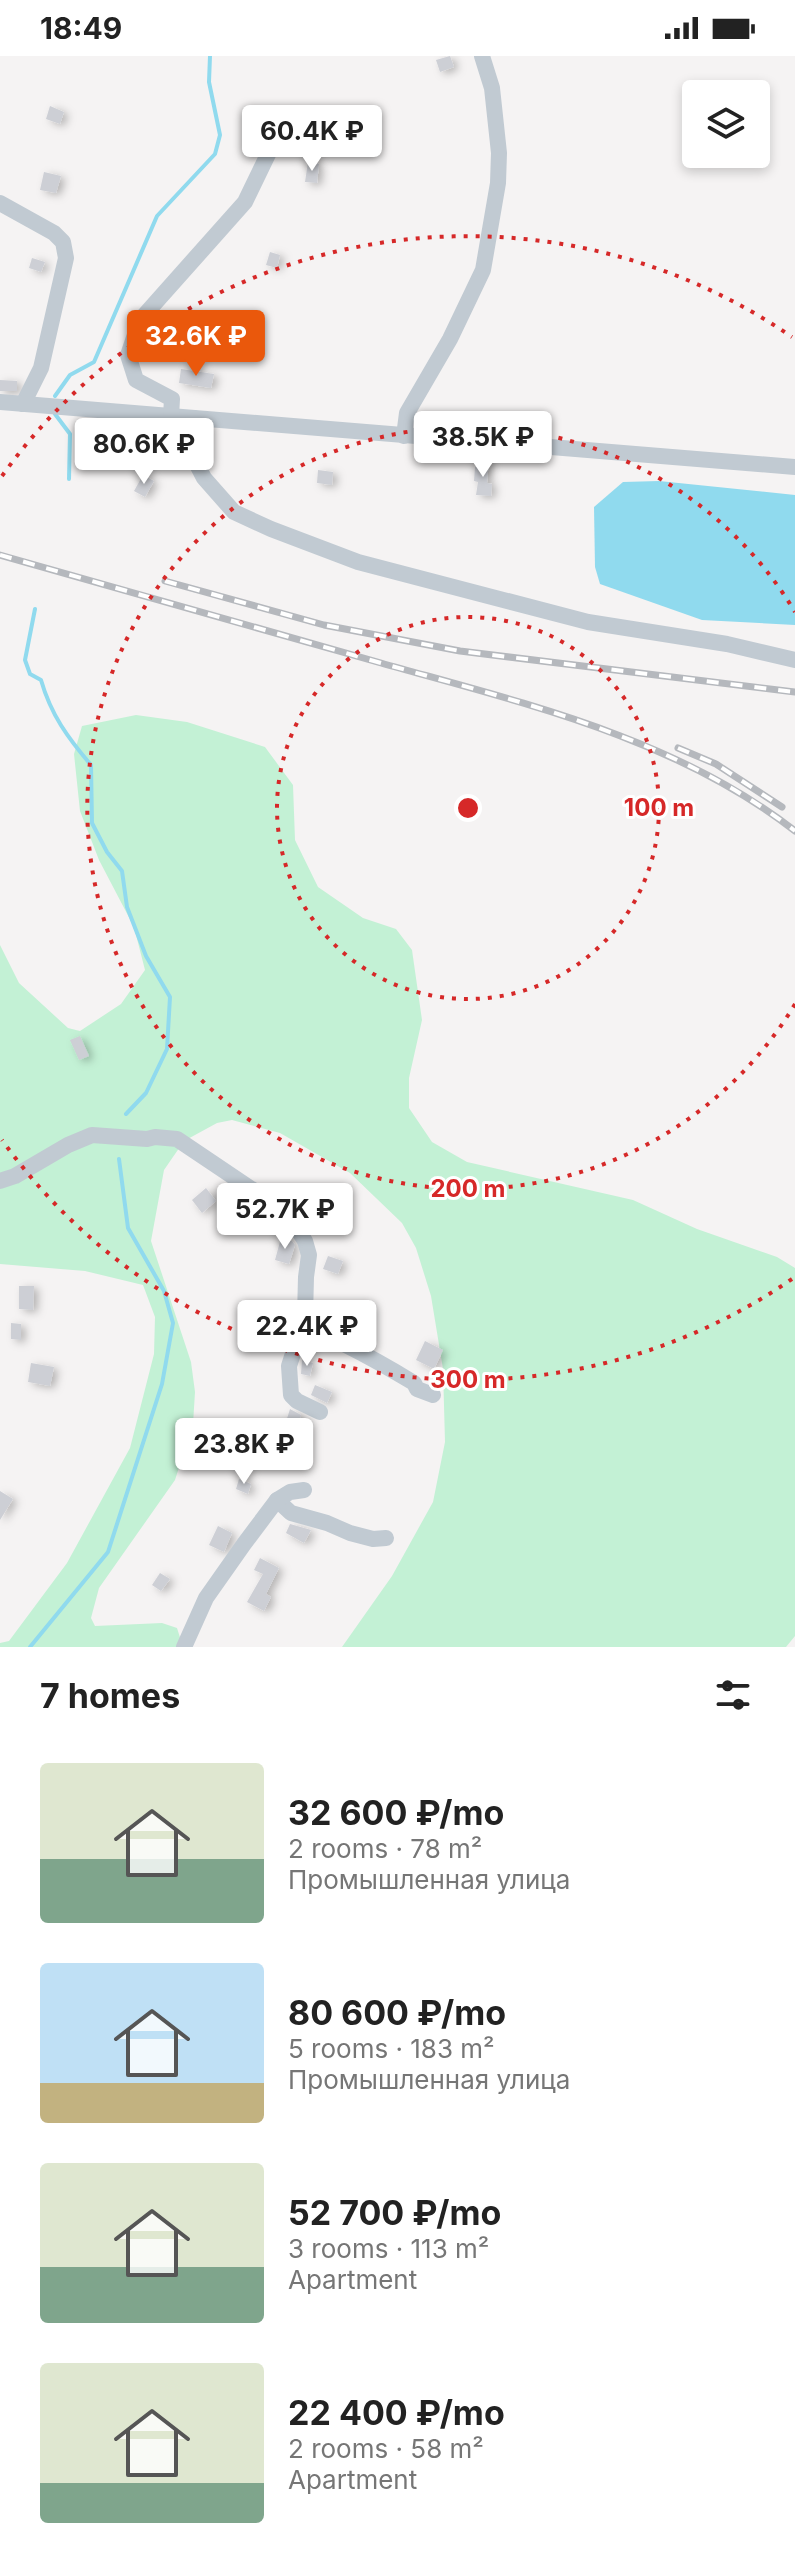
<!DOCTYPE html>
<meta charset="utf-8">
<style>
:root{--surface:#fff;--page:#f2f2f2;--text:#222;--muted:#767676;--accent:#ea580c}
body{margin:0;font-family:Inter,sans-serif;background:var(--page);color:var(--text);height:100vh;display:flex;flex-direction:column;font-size:30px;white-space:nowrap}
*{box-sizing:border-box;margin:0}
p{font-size:26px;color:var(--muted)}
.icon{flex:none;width:44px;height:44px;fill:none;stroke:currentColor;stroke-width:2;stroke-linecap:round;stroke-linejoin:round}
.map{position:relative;height:1591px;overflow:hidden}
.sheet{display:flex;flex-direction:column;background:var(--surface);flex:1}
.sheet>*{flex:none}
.tools{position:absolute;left:682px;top:24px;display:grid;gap:16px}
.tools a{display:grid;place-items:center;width:88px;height:88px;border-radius:8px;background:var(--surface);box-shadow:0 4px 12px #0003;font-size:40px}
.price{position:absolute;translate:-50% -68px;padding:0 18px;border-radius:8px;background:#fff;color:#222;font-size:26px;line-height:52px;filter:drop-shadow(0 2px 4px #0008)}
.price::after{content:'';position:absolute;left:50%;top:48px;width:24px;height:18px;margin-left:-12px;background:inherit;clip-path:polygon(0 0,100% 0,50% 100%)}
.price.selected{background:var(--accent);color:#fff}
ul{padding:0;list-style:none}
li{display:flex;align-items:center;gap:24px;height:200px;padding:0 40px}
li span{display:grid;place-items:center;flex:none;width:224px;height:160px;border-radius:8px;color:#555}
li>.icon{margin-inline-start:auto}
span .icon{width:96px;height:96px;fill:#fffc;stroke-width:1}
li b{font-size:34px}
h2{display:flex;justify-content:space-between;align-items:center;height:96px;padding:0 40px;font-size:34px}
.status{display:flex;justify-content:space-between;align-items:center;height:56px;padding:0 40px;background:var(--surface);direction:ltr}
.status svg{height:22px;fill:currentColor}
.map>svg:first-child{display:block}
.green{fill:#c3f1d5}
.water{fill:#90daee}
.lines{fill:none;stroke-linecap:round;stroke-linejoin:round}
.stream{stroke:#90daee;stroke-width:4}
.building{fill:#cdcfd5;filter:url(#shadow)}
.minor{stroke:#c1cad2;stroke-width:16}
.rail-casing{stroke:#b5b8bd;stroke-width:7}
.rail{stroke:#fff;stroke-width:4;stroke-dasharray:12;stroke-linecap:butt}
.ring{fill:none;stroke:#d62828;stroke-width:4;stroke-dasharray:4 8}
.centre{fill:#d62828;stroke:#fff;stroke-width:4}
.ring-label{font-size:24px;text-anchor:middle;font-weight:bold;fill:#d62828;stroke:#fff;stroke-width:6;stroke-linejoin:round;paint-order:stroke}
</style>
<div class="status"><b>18:49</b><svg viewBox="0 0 49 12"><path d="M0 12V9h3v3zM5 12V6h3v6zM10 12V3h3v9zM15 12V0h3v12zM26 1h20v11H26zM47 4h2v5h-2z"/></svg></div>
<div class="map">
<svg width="795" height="1591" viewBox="0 0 795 1591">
<defs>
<filter id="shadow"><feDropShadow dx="4.5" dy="2.5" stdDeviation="4" flood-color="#0004"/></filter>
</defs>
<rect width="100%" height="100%" fill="#f5f3f3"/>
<polygon class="green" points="136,659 187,666 265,691 293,729 295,784 318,831 363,862 396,873 412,894 422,964 409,1022 409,1052 432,1086 467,1106 633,1144 697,1173 777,1201 795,1212 795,1580 786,1591 342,1591 392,1520 433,1446 445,1386 443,1313 431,1240 416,1192 402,1167 350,1117 280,1077 232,1064 217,1067 184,1085 164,1114 151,1185 191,1306 195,1336 193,1368 175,1424 99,1532 91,1562 95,1570 162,1567 177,1572 183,1591 0,1591 0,1587 9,1585 67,1507 130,1392 154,1298 155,1261 143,1229 85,1215 0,1208 0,889 19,927 68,972 80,975 121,948 145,914 134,871 99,804 80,755 74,698 82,670"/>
<polygon class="water" points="659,425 795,439 795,569 702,564 600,528 595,511 594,451 623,426"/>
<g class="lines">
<g class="stream">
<polyline points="55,340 70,319 94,306 157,160 215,98 220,79 209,26 210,0"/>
<polyline points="55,358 70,378 69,423"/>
<path d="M35,553L25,604L30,618L41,624C51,659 68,682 91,709L92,767L107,796L122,815L127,851L146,900L170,941L167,993L146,1037L126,1058"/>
<polyline points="30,1591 108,1496 162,1328 173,1267 164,1235 128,1172 119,1103"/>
</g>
</g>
<g class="building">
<polygon points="450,0 454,11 440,16 436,4"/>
<polygon points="50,50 64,56 60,68 46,63"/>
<polygon points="294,59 307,60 307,77 294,77"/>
<polygon points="308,106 319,108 317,127 305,126"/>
<polygon points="44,116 61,120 56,137 40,134"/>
<polygon points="270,196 280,199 277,212 266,209"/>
<polygon points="32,202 45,206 41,216 29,212"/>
<polygon points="181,313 214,318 211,332 179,327"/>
<polygon points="0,324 17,325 17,335 0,335"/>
<polygon points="481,402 489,403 487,427 492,428 491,440 476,439 478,426 474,425 475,411 480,411"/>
<polygon points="318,414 333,416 332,429 317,427"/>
<polygon points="143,419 154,425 145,441 134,435"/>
<polygon points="80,980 89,1000 79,1004 70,984"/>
<polygon points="206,1132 216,1145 202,1157 192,1144"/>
<polygon points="281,1182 292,1185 295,1189 289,1208 275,1204"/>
<polygon points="328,1200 343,1205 338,1218 323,1213"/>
<polygon points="19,1230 34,1230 33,1254 19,1253"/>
<polygon points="272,1261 287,1266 284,1276 269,1271"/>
<polygon points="11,1267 21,1268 21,1284 11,1283"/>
<polygon points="425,1285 443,1294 434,1313 416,1304"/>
<polygon points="302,1304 313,1307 310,1320 301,1318"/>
<polygon points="31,1307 54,1311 50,1330 28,1326"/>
<polygon points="315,1329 332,1336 327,1347 311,1339"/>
<polygon points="290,1353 301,1359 298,1372 285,1369"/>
<polygon points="239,1423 251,1428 248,1438 236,1433"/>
<polygon points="0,1435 13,1443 0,1464"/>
<polygon points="290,1468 311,1474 304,1487 286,1477"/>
<polygon points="218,1470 232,1477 224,1496 209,1489"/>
<polygon points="260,1502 279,1512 266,1538 271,1541 264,1555 247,1546 263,1518 254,1514"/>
<polygon points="160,1517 170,1523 161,1535 152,1529"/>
</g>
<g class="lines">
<g class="minor">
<polyline points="0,147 54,177 63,186 66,202 41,312 23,348"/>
<polyline points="0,346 795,411"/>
<polyline points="171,360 172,343 136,324 128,299 140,264 245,146 273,88"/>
<polyline points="194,362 190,395 204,422 234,456 271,473 358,506 588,566 727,588 795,604"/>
<polyline points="404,380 407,357 450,283 483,214 498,127 499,97 492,32 482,0"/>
<polyline points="0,1125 15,1120 68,1089 92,1079 147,1083 155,1081 177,1083 253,1134 296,1171 305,1185 309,1199 306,1221 305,1260 289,1310 291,1339 297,1345 320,1356"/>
<path d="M302,1270C316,1279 329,1282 344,1288C368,1300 391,1313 414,1327L417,1333L433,1339"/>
<polyline points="277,1444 291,1457 327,1467 350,1477 373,1483 386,1482"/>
<polyline points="184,1591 206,1542 244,1488 277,1444 290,1436 304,1434"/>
</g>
<defs>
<g id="rail">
<path d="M0,499C127,535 254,571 381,607C523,647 676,682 795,775"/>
<polyline points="165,525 324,569 460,595 795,636"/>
<polyline points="678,692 716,708 782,751"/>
</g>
</defs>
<use href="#rail" class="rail-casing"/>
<use href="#rail" class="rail"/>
</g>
<g class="ring">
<circle cx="468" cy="752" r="191"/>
<path d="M795 948A381 381 0 1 1 795 556"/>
<path d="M792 1223A572 572 0 0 1 2 1084M2 420A572 572 0 0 1 792 281"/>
</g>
<circle cx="468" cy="752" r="12" class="centre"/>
<g class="ring-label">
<text x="659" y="760">100 m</text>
<text x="468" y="1141">200 m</text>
<text x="468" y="1332">300 m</text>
</g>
</svg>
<div class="tools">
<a><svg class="icon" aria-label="layers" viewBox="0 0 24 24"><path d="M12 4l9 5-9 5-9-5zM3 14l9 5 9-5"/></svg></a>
</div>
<b class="price" style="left:312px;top:117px">60.4K ₽</b>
<b class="price selected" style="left:196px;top:322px">32.6K ₽</b>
<b class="price" style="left:483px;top:423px">38.5K ₽</b>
<b class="price" style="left:144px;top:430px">80.6K ₽</b>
<b class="price" style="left:285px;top:1195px">52.7K ₽</b>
<b class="price" style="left:307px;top:1312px">22.4K ₽</b>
<b class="price" style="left:244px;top:1430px">23.8K ₽</b>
</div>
<section class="sheet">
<h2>7 homes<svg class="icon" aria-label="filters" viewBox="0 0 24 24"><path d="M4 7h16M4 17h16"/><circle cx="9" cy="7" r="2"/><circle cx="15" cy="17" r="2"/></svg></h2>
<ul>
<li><span style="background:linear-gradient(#dfe7d0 60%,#7fa58c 0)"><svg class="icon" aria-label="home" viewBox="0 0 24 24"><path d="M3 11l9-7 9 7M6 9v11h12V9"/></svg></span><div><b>32 600 ₽/mo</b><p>2 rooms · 78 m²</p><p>Промышленная улица</p></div></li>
<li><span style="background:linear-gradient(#bfe0f5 75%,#c2b280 0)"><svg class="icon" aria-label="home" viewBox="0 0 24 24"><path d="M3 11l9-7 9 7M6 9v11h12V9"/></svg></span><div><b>80 600 ₽/mo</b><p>5 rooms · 183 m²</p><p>Промышленная улица</p></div></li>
<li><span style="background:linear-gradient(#dfe7d0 65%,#7fa58c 0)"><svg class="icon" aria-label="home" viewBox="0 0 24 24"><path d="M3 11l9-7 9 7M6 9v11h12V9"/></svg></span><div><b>52 700 ₽/mo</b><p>3 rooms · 113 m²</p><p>Apartment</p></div></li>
<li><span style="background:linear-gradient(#dfe7d0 75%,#7fa58c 0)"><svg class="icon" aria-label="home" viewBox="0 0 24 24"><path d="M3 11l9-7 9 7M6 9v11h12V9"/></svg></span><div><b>22 400 ₽/mo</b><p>2 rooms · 58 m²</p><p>Apartment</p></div></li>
</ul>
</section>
